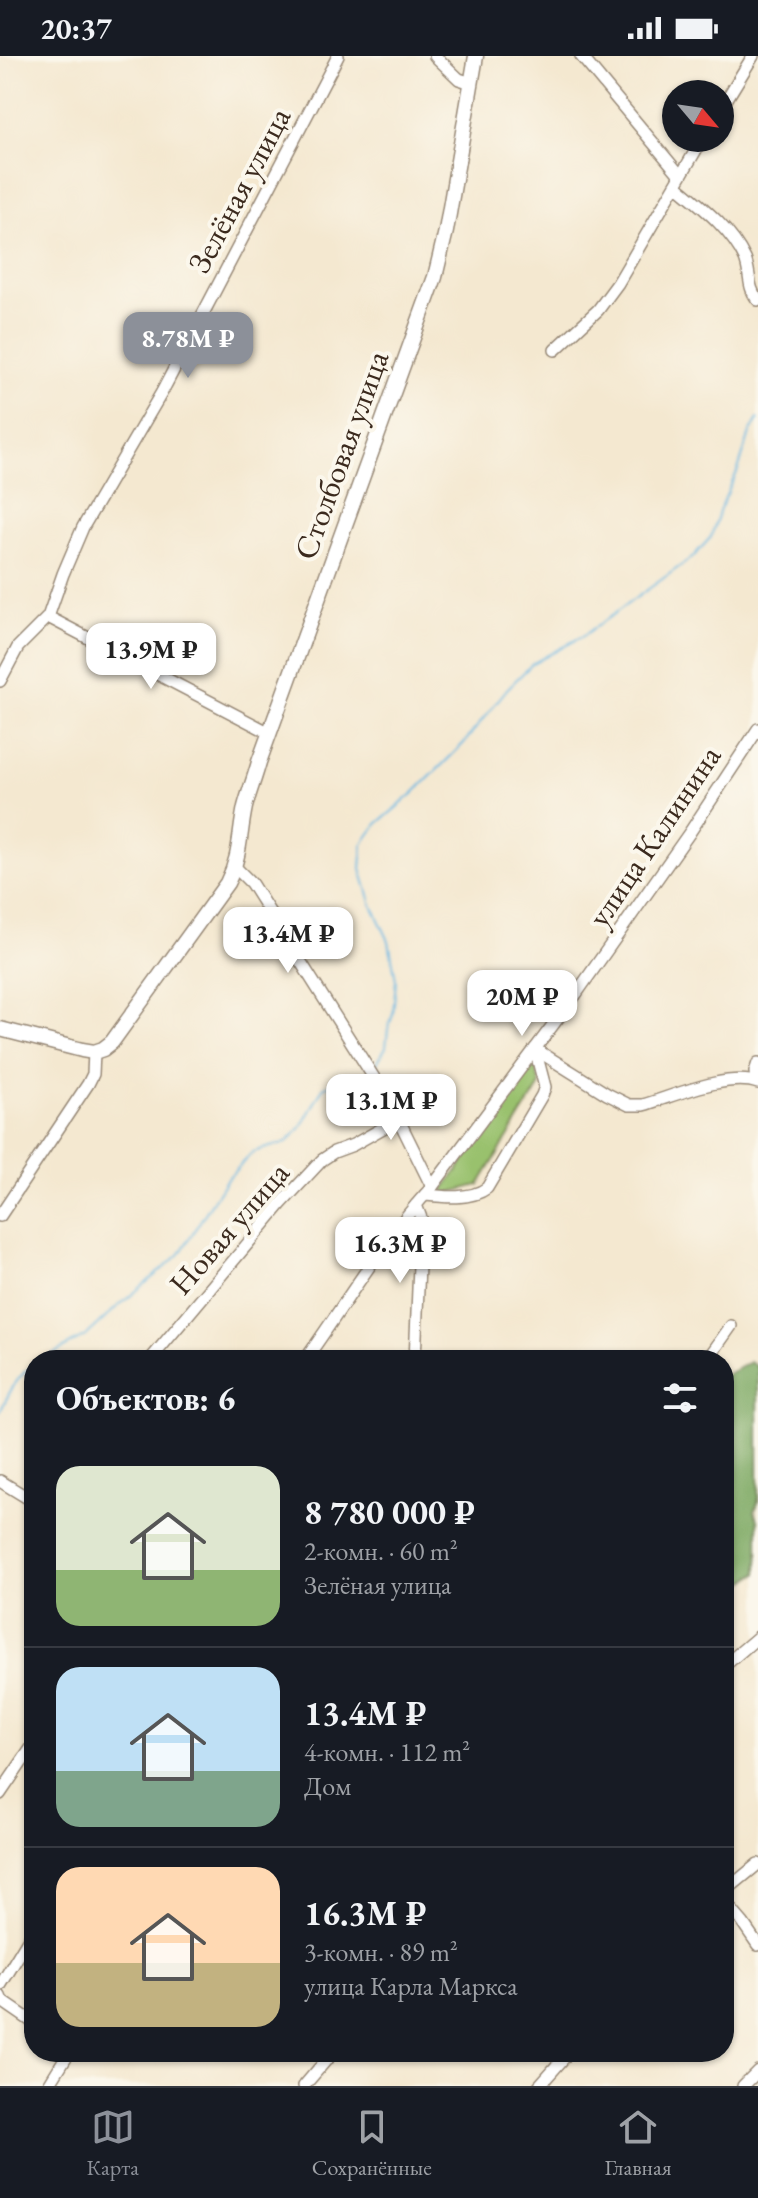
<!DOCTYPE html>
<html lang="ru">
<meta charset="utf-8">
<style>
:root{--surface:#171b24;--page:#20242c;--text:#f1f3f6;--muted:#9ea1a6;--line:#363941;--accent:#8c9099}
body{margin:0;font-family:"EB Garamond",serif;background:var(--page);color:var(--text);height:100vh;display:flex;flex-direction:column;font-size:30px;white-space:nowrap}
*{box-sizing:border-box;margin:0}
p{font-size:26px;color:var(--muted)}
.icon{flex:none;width:44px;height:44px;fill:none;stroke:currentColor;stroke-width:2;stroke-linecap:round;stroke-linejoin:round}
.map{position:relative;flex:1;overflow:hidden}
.drawer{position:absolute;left:24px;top:1294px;width:710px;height:712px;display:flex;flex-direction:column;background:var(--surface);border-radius:32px;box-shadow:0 2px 6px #0004}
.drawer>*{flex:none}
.needle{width:52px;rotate:119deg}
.fabs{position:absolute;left:662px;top:24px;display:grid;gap:16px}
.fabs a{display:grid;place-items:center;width:72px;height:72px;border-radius:50%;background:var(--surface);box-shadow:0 2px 6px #0004;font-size:40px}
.price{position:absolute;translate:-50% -68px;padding:0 18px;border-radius:16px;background:#fff;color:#222;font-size:26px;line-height:52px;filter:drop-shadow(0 2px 4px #0008)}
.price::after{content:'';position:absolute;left:50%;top:48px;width:24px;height:18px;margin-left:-12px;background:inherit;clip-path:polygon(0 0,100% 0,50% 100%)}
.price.on{background:var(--accent);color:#fff}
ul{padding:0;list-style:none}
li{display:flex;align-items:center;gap:24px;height:200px;padding:0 32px}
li+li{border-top:2px solid var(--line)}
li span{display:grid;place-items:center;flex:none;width:224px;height:160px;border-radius:24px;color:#555}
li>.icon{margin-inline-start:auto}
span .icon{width:96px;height:96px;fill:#fffc;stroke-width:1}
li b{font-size:34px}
h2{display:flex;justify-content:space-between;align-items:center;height:96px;padding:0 32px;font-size:34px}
.status{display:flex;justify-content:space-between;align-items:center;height:56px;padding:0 40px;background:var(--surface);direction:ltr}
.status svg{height:22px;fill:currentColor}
.tab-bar{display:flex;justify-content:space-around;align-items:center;height:112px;border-top:2px solid var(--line);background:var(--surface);font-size:22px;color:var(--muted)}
.tab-bar a{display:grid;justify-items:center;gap:4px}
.tab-bar .on{color:var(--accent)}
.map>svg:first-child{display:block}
.green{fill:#99c16d;stroke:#6a7646;stroke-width:2}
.forest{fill:#7aa760;stroke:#5a683f;stroke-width:2}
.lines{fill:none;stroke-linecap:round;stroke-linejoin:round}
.stream{stroke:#67b6e1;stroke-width:2}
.minor-casing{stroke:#988977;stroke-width:14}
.major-casing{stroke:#988977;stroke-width:17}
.minor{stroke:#fff;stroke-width:11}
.major{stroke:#fff;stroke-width:14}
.labels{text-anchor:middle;stroke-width:8;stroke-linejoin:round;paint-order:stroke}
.street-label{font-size:32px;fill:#3b2a1e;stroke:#fbf7ec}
</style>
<div class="status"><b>20:37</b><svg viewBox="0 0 49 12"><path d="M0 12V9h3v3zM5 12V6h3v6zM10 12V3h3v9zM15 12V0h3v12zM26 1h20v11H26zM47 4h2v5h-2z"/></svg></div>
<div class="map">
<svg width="758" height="2030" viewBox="0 0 758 2030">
<rect width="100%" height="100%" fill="#fbf7ec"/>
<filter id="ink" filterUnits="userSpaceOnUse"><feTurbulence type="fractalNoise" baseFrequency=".0125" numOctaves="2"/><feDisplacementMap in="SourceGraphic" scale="16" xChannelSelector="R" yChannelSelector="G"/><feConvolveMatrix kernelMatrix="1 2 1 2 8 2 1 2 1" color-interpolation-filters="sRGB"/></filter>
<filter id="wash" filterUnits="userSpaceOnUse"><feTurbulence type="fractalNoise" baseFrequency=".006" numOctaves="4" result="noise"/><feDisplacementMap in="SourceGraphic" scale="32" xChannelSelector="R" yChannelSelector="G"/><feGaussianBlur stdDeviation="1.8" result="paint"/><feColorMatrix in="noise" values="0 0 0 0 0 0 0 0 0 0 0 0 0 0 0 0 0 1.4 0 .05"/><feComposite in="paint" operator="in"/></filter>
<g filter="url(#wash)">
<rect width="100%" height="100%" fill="#f4e8d0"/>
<polygon class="green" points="532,1011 536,1013 540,1029 479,1129 444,1138 443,1135"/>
<polygon class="forest" points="750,1306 758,1311 758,1446 755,1455 758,1465 758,1517 738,1530 724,1535 724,1320"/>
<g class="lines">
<g class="stream">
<polyline points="374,1012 386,991 388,973 393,958 396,924 389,885 372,849 361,813 363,787 377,768 414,737 464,687 507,633 532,608 583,580 693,501 711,481 720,453 738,414 750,377 758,363"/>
<polyline points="42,1304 87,1279 116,1252 179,1199 226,1124 253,1096 287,1086 300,1073 323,1032 334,1027 354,1027 366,1019"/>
<path d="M0,1356C8,1339 17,1319 34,1309"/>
</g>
</g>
</g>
<g filter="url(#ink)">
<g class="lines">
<defs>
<g id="minor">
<polyline points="435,0 459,23 472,27"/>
<polyline points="581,0 680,119"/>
<polyline points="720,54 753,0"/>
<path d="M676,129C701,150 731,173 745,203C751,217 747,232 758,244"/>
<polyline points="555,294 598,254 618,227 703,82"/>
<polyline points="48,561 270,677"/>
<polyline points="0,625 18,591 48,561 63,518 83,471 162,336 338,0"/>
<polyline points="235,811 251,827 393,1052 432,1131"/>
<path d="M535,993L607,1038L629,1049H643C674,1040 728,1016 758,1027"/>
<polyline points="756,1025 755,1016 758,1007"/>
<path d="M425,1139C444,1141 471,1144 487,1132L542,1039L545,1031L535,993"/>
<polyline points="0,1160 88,1028 93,1018 94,996"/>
<polyline points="150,1304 281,1148 322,1104 334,1096 353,1089 399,1063"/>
<path d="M305,1304C346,1247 384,1182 432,1131L576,938L690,776L758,673"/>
<polyline points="415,1304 421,1162 416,1149"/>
<polyline points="707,1304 731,1270"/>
<polyline points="0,1425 31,1444 34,1442"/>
<polyline points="724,1610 758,1581"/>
<polyline points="0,1738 34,1688"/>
<polyline points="724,1836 758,1808"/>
<polyline points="724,1845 743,1867 758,1889"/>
<polyline points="0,1930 34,1874"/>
<polyline points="0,1940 2,1945 34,1967"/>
<polyline points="48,2030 69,1996"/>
<polyline points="304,2030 333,1996"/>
<polyline points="539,2030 569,1996"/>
<polyline points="743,2030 758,2015"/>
</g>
<path id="major" d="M0,973L82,994L94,996L103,993L112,986L227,827C241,800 239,779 245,751C249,736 255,721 259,706L435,221L446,175L476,0"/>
</defs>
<use href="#minor" class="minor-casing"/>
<use href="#major" class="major-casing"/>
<use href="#minor" class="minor"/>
<use href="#major" class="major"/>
</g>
</g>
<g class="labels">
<g class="street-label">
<text transform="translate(239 134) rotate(-62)" y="11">Зелёная улица</text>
<text transform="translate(341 399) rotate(-70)" y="11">Столбовая улица</text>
<text transform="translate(654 780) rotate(-56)" y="11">улица Калинина</text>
<text transform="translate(229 1172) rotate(-49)" y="11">Новая улица</text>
</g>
</g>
</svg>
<div class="fabs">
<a><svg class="needle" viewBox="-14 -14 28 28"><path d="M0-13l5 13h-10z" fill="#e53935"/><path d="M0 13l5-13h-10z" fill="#9ea1a6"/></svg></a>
</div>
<b class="price on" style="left:188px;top:324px">8.78M ₽</b>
<b class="price" style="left:151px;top:635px">13.9M ₽</b>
<b class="price" style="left:288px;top:919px">13.4M ₽</b>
<b class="price" style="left:522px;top:982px">20M ₽</b>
<b class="price" style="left:391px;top:1086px">13.1M ₽</b>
<b class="price" style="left:400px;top:1229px">16.3M ₽</b>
<section class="drawer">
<h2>Объектов: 6<svg class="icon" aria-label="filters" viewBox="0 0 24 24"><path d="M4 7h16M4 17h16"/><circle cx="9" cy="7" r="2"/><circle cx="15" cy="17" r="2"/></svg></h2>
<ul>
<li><span style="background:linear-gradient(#dfe7d0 65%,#8fb573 0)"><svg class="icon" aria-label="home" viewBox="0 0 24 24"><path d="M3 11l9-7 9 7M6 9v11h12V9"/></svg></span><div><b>8 780 000 ₽</b><p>2-комн. · 60 m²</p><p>Зелёная улица</p></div></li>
<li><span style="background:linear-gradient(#bfe0f5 65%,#7fa58c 0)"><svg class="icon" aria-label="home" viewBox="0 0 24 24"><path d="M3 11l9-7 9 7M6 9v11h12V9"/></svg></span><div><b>13.4M ₽</b><p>4-комн. · 112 m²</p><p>Дом</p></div></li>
<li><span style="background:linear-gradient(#ffd9b3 60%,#c2b280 0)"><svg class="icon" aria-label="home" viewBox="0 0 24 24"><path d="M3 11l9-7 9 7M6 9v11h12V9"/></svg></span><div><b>16.3M ₽</b><p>3-комн. · 89 m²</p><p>улица Карла Маркса</p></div></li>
</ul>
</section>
</div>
<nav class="tab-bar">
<a class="on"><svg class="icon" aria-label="map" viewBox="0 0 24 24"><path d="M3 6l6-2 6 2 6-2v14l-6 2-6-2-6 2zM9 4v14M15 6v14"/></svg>Карта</a>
<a><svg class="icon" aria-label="saved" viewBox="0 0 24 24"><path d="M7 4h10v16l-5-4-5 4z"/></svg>Сохранённые</a>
<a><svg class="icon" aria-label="home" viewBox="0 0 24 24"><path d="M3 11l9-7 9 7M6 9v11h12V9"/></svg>Главная</a>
</nav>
